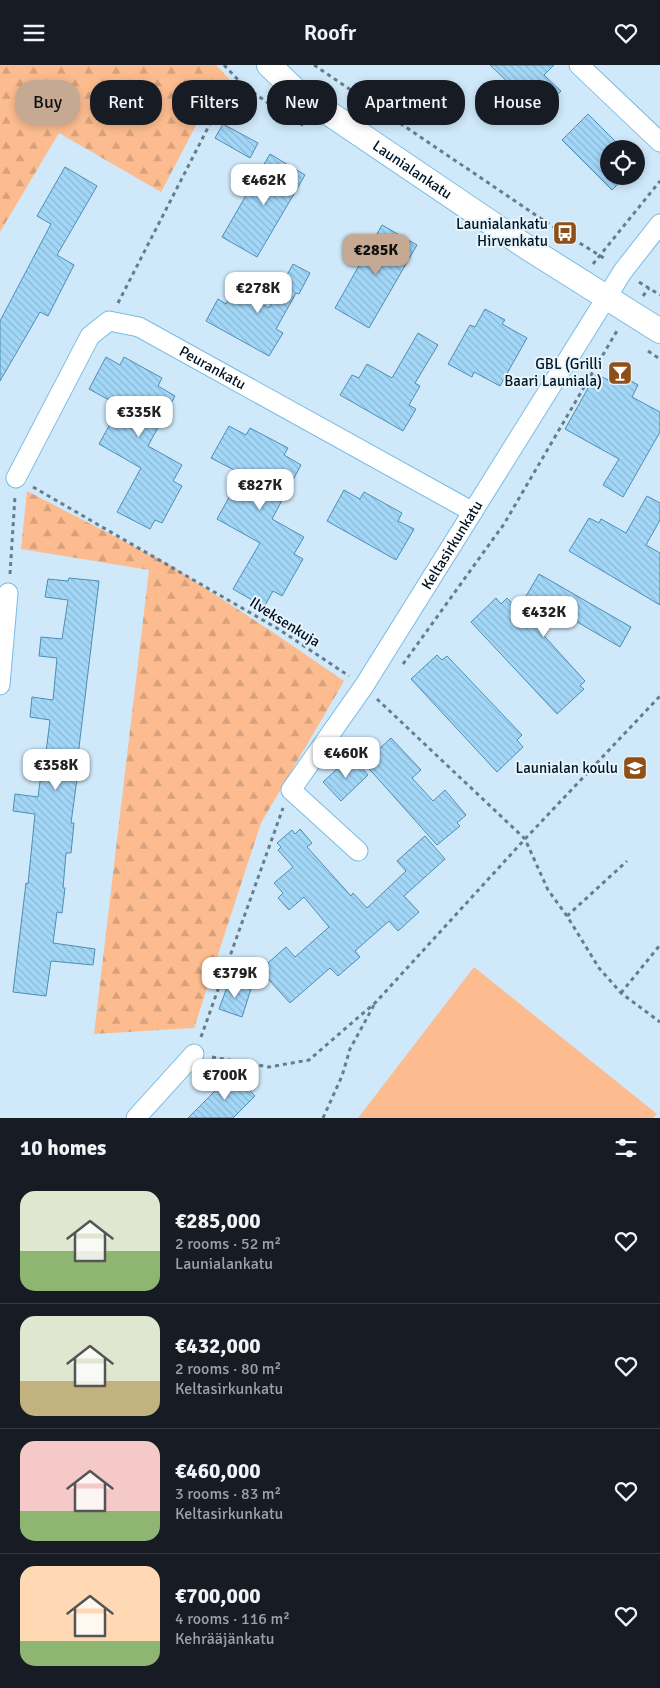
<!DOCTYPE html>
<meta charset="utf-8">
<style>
:root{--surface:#171b24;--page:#20242c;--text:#f1f3f6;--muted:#9ea1a6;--line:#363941;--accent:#c5a992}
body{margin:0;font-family:Signika,sans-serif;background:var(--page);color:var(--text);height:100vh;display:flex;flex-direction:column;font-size:19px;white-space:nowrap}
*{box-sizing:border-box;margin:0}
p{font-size:16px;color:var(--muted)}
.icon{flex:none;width:28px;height:28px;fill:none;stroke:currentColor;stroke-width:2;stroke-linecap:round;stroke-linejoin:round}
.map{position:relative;height:1053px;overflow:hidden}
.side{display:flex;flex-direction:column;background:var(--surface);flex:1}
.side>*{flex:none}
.banner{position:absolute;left:15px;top:15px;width:630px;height:45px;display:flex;gap:10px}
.controls{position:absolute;left:600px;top:75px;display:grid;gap:10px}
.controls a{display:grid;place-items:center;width:45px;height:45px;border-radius:50%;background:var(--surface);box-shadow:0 2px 8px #0003;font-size:25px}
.price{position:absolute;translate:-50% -42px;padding:0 11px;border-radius:10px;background:#fff;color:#222;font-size:16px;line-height:32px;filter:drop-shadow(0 1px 2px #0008)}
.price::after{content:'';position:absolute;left:50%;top:30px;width:15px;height:11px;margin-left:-8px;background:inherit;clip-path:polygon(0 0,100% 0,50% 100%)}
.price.selected{background:var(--accent);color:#111}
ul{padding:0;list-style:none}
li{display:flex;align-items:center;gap:15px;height:125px;padding:0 20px}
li+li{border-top:1px solid var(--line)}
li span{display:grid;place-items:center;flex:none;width:140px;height:100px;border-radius:15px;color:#555}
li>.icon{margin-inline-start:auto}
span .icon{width:60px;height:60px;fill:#fffc;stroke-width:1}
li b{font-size:21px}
h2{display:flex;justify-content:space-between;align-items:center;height:60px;padding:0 20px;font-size:21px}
.tag{padding:0 18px;border-radius:20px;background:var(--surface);box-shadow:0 2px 8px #0003;font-size:18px;line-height:45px}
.tag.selected{background:var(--accent);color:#111}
header{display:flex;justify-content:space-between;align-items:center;height:65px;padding:0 20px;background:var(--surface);font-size:22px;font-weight:600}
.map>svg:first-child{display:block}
.grass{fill:#fcbc8f}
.forest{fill:url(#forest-firs)}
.building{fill:url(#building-back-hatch);stroke:#4d8eb5}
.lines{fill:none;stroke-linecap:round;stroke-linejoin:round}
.minor-casing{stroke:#79bbe3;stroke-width:21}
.tertiary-casing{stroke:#79bbe3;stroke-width:26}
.path{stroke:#657d8c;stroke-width:3;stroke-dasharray:4 4;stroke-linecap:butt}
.minor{stroke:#fff;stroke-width:19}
.tertiary{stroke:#fff;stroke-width:24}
.labels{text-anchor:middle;stroke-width:4;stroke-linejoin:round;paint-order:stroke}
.street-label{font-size:15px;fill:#001523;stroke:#e7f4fc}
.poi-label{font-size:15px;fill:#001523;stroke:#e7f4fc;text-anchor:end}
</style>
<header><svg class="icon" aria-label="menu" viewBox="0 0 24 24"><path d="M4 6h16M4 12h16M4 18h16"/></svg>Roofr<svg class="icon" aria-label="heart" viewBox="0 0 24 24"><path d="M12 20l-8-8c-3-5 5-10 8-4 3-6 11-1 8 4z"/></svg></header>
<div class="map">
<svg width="660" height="1053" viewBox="0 0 660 1053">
<defs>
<pattern id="forest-firs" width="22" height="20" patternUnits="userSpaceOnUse" patternTransform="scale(1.25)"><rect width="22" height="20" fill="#fcbc8f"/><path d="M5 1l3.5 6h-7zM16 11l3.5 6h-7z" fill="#d6a17b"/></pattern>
<pattern id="building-back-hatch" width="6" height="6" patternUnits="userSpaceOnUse" patternTransform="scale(1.25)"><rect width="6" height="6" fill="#a3d7f8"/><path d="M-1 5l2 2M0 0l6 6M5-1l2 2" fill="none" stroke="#8bb8d4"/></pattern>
</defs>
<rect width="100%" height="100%" fill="#cfe9fa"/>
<polygon class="grass" points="474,902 657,1049 653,1053 358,1053"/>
<g class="forest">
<polygon points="0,0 216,0 231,16 201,51 161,127 59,68 0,167"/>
<polygon points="27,426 170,500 277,570 344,616 261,758 194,963 94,969 149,505 21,484"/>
</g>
<g class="building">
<polygon points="490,0 554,0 544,10 561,26 540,48"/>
<polygon points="588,49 623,84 609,84 609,111 626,111 612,125 562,75"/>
<polygon points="223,59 258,78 250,93 215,73"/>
<polygon points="270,89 305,110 257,192 222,172"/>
<polygon points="65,102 97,121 57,190 74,200 48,251 40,247 0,316 0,256 51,159 37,151"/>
<polygon points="382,160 417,180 369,263 335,243"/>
<polygon points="293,199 310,208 299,229 296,228 276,264 283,268 269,291 206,256 218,234 226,239 235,224 269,243"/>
<polygon points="485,244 505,255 502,259 527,273 500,321 474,307 472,312 448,299 470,260 475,262"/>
<polygon points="418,268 438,280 415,318 420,321 409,340 416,344 403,366 340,330 352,310 359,313 367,299 392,313"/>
<polygon points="106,292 120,300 124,292 162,313 158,321 175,331 148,381 182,400 173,416 182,421 162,458 155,455 150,464 117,447 141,403 99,379 120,341 89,324"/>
<polygon points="613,305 638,320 632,332 660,347 660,367 623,432 603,420 619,394 565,364 596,309 608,315"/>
<polygon points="229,361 246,370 250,363 288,383 284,390 301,400 272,454 304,472 294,489 303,494 282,531 273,526 264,542 233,524 260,478 217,454 242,409 211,393"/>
<polygon points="344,425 360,434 364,427 402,448 398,456 414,464 396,495 327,456"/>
<polygon points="647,431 660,438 660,455 646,480 660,488 660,540 569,486 589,453 599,458 601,454 626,468"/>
<polygon points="539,509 631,562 620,582 555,544 536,562 585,616 580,621 584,624 557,649 471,557 496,533 501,539 507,533 518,545"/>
<polygon points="69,513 99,516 77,699 79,699 71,758 74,758 71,788 66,788 63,823 65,823 62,848 57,847 53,878 95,884 93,900 51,896 46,931 13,927 26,818 28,819 35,749 13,746 15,729 38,732 43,694 45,695 50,655 30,652 32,632 53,635 57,593 39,591 41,572 62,574 68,535 45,532 48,514 68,516"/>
<polygon points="437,590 442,595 447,591 522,670 517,675 523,682 497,707 411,614"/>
<polygon points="391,673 421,705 412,713 433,736 445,725 466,750 457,758 460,761 437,780 364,698"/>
<polygon points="351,691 368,710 341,736 323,717"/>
<polygon points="300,764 312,778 307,782 351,831 353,828 367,843 406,806 397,796 425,771 445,794 404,831 419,847 398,866 389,856 355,886 360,892 338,911 330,903 290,938 260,905 286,882 295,892 329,862 304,832 289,845 278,833 283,828 274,818 293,802 278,785 281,782 277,778 292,765 295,769"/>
<polygon points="229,917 251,924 242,952 219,944"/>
<polygon points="233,1008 255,1031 233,1053 188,1053"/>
</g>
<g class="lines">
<defs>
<g id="minor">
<polyline points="579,0 660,77"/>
<path id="s1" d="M16,413L90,271L109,256L139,262L473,447"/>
<polyline points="0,620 8,528"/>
<path id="s2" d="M358,786L291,725L364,621L623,206L660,159"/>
<polyline points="136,1053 194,989"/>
</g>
<g id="tertiary">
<path id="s3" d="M269,0L296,26L525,181L660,266"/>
</g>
</defs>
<use href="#minor" class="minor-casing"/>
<use href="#tertiary" class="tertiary-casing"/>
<g class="path">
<polyline points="224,0 243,20 279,46 306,62"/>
<polyline points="314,0 549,159 607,195"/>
<polyline points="593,199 660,116"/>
<polyline points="639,217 660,230"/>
<polyline points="643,231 649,223"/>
<polyline points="118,238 216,47 243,20"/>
<polyline points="648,286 660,294"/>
<polyline points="33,422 280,565 349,611"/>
<polyline points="10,509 15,431"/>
<polyline points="403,599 504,459 618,264"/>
<polyline points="377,634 525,774 548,825 567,851 599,903 621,928 660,957"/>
<polyline points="567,851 627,796"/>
<polyline points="621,928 660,880"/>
<polyline points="201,972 283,743"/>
<polyline points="212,992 269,1002 309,995 376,937 525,774 660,631"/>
<polyline points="323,1053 342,1011 350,984 374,940"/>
</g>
<use href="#minor" class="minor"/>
<use href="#tertiary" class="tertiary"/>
</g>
<defs>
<symbol id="bus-square" viewBox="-11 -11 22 22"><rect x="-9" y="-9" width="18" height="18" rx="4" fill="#8f4f18" stroke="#e7f4fc"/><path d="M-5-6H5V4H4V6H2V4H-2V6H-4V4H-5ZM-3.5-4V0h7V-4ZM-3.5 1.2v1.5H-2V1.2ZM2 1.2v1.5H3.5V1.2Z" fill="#fff"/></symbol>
<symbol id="bar-square" viewBox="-11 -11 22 22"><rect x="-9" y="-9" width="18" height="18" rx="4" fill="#8f4f18" stroke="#e7f4fc"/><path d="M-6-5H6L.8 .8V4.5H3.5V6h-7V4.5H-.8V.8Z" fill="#fff"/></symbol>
<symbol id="school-square" viewBox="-11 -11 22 22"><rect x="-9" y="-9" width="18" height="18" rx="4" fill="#8f4f18" stroke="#e7f4fc"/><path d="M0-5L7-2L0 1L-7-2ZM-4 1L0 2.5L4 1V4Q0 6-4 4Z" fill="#fff"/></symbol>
</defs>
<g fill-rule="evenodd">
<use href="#bus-square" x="551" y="154" width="28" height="28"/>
<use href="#bar-square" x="606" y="294" width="28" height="28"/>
<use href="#school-square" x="621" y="689" width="28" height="28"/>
</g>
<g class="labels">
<g class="street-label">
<text dy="5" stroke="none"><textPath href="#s3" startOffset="178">Launialankatu</textPath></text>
<text dy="5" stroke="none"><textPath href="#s1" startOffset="299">Peurankatu</textPath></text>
<text dy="5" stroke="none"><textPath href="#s2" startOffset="384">Keltasirkunkatu</textPath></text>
<text transform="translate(285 557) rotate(32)" y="5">Ilveksenkuja</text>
</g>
<g class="poi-label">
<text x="548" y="164">Launialankatu<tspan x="548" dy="17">Hirvenkatu</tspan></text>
<text x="602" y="304">GBL (Grilli<tspan x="602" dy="17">Baari Launiala)</tspan></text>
<text x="618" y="708">Launialan koulu</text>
</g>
</g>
</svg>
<div class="controls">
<a><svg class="icon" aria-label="locate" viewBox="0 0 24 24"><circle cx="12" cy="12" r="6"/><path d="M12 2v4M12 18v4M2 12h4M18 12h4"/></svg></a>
</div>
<b class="price" style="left:264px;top:141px">€462K</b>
<b class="price selected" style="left:376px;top:211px">€285K</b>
<b class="price" style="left:258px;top:249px">€278K</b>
<b class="price" style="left:139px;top:373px">€335K</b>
<b class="price" style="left:260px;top:446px">€827K</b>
<b class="price" style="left:544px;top:573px">€432K</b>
<b class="price" style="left:346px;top:714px">€460K</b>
<b class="price" style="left:56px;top:726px">€358K</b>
<b class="price" style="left:235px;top:934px">€379K</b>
<b class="price" style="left:225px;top:1036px">€700K</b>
<div class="banner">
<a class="tag selected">Buy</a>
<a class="tag">Rent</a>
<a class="tag">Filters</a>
<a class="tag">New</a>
<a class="tag">Apartment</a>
<a class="tag">House</a>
</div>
</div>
<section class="side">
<h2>10 homes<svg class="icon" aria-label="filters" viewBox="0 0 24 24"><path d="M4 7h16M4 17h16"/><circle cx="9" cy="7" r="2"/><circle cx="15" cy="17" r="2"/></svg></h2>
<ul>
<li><span style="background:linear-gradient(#dfe7d0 60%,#8fb573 0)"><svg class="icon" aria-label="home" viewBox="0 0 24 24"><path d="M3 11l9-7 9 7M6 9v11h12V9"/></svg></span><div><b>€285,000</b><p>2 rooms · 52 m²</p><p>Launialankatu</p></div><svg class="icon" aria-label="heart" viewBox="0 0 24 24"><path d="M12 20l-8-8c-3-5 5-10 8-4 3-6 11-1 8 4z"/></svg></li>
<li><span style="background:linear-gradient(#dfe7d0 65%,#c2b280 0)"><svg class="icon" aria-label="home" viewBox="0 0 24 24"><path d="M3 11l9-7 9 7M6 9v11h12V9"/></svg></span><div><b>€432,000</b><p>2 rooms · 80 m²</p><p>Keltasirkunkatu</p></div><svg class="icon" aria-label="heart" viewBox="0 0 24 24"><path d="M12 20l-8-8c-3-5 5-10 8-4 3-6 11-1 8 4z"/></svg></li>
<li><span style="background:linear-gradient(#f6c9c9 70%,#8fb573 0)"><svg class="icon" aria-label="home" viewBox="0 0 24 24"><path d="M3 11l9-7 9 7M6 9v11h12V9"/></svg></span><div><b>€460,000</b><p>3 rooms · 83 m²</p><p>Keltasirkunkatu</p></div><svg class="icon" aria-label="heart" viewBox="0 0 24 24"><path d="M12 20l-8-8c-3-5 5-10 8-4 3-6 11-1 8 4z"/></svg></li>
<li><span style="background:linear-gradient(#ffd9b3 75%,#8fb573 0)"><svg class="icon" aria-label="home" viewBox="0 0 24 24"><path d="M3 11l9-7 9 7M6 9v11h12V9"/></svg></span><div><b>€700,000</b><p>4 rooms · 116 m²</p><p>Kehrääjänkatu</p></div><svg class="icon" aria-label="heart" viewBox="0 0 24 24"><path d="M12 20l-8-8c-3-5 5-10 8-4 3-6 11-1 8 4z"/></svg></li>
</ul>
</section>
